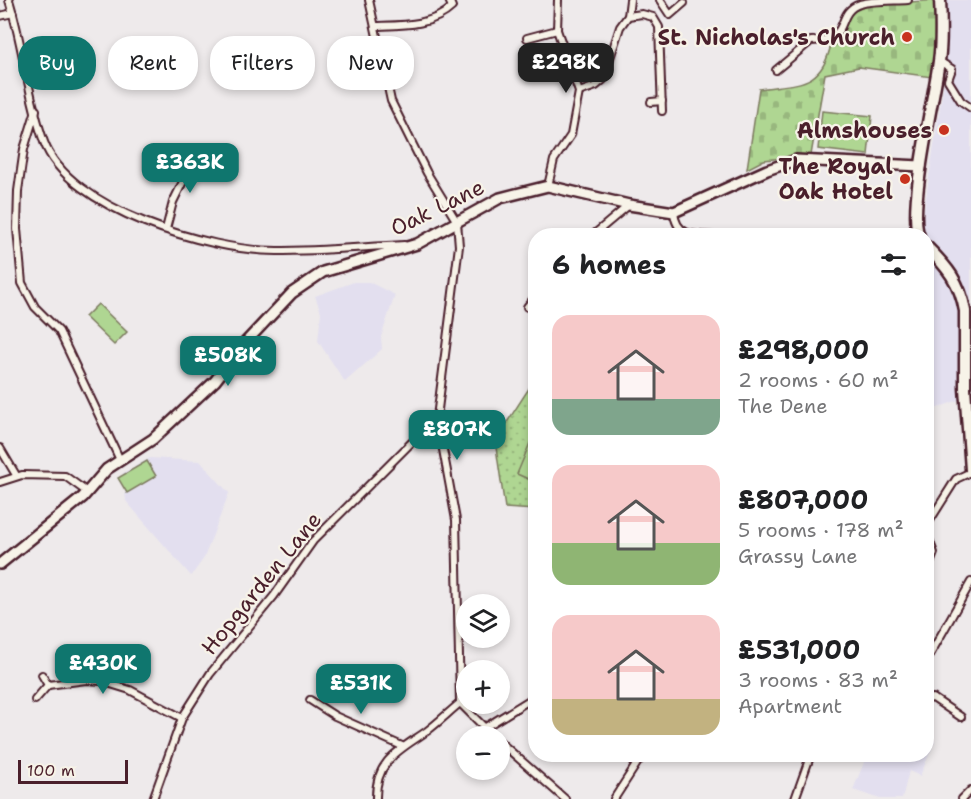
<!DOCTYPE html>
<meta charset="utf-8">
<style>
:root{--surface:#fff;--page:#f2f2f2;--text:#202124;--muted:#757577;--accent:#0f766e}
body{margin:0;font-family:"Shantell Sans",sans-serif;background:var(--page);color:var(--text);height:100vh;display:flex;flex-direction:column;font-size:22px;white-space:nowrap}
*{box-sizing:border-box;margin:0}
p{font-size:20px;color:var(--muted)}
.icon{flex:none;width:33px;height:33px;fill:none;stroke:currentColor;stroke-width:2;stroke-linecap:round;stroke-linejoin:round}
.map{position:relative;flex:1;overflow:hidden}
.panel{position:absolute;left:528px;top:228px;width:406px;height:534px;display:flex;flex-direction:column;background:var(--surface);border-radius:24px;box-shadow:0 3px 9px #0003}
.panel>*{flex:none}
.guide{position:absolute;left:18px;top:36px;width:420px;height:54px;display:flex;gap:12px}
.fabs{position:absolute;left:456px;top:594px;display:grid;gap:12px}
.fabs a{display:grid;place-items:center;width:54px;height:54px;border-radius:50%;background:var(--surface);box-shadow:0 3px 9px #0003;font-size:30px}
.scale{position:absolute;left:18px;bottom:15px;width:110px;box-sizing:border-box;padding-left:6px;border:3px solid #4a1f2b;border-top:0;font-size:16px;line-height:21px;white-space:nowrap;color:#4a1f2b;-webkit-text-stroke:4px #f7f3e8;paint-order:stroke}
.price{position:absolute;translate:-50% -51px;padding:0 14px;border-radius:12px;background:var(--accent);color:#fff;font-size:20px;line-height:39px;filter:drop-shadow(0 2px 3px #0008)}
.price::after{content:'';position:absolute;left:50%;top:36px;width:18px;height:14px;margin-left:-9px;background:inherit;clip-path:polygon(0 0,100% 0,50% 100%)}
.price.selected{background:#222;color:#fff}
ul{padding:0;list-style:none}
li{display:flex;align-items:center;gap:18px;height:150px;padding:0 24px}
li span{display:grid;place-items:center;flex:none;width:168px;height:120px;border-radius:18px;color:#555}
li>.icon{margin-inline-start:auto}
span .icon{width:72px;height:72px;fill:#fffc;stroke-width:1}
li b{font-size:26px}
h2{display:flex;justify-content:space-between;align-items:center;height:72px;padding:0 24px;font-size:26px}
.pill{padding:0 21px;border-radius:24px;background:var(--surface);box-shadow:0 3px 9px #0003;font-size:21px;line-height:54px}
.pill.selected{background:var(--accent);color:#fff}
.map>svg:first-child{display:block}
.built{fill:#e3dfef}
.cemetery{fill:url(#cemetery-stones);stroke:#7c7a5e;stroke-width:1.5}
.park{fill:url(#park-dots);stroke:#7c7a5e;stroke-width:1.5}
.pitch{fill:#afd692;stroke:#7c7a5e;stroke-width:1.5}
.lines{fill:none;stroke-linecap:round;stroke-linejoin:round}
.street-casing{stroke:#4a1f2b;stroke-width:10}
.secondary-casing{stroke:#4a1f2b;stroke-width:14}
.primary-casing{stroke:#4a1f2b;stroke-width:15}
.street{stroke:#f7f3e8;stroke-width:6}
.secondary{stroke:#f7f3e8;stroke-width:9}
.primary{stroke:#f7f3e8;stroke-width:10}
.poi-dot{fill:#c8321e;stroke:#f7f3e8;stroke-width:2}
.labels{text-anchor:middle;stroke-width:4.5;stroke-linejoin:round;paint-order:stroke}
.poi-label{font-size:22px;font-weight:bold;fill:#4a1f2b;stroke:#f7f3e8;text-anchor:end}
.street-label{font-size:22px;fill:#4a1f2b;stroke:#f7f3e8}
</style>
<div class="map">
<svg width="971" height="799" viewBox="0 0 971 799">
<defs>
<pattern id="cemetery-stones" width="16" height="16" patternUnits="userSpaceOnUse" patternTransform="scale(1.5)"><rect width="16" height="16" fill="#afd692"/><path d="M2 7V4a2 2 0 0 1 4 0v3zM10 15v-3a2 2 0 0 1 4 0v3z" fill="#98b77e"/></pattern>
<pattern id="park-dots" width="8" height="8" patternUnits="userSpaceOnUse" patternTransform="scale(1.5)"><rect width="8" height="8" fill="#afd692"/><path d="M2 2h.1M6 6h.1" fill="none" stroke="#98b77e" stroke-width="1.8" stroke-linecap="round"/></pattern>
</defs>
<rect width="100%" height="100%" fill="#eeeaeb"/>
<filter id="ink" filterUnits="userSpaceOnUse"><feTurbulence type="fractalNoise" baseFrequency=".0167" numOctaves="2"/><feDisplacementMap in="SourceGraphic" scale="12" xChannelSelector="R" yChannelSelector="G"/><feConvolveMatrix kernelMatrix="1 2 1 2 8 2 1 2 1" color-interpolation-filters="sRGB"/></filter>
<g filter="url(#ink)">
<g class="built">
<polygon points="946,0 971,0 971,404 969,396 927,412 927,236 920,236 946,68"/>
<polygon points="354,282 369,282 395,295 381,337 382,349 345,382 318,341 321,312 315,296"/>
<polygon points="150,458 200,461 229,493 204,558 191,576 126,501 123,473"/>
<polygon points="927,736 935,741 920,776 909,771 902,799 880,799 853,790 867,755 927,754"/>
</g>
<path class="cemetery" d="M936,0L938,45L932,77L859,67L825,74L811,155L764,160L747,169L759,89C797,83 822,88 831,44H834L850,12L860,6Z"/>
<polygon class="park" points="535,379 535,510 505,508 495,441"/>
<g class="pitch">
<polygon points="822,111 872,116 868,155 818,149"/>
<polygon points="98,304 127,332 114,345 85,317"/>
<polygon points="535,431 535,482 517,474"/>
<polygon points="147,461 156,476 127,493 118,478"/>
</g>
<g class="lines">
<defs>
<g id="street">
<path d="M9,0C23,45 28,98 44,142C69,210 210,251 277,251C319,251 362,247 404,245"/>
<polyline points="369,0 391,101 427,173 457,222 459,246 437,417 456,520 460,703 493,736"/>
<polyline points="660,0 670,15 684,3"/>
<polyline points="0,16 13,13"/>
<polyline points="628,16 630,0"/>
<path d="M376,26C403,25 432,26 452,7L449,0"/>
<polyline points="527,38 557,30"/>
<polyline points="939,61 952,69 948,80 961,101 971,108"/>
<path d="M776,70L811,41C854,41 833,13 860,4C874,0 893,1 908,0"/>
<polyline points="579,92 596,86 603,80 620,27 628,16 642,14 653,17 659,27 662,111"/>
<polyline points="651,102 662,101"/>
<polyline points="36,110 24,149 18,191 17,229 22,283 35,307 59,331 120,460"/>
<polyline points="548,186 554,160 571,135 579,92 557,30 558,0"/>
<path d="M674,212C676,238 697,235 717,236"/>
<polyline points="166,229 173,202 197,153"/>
<polyline points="592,236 629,205"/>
<polyline points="735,236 757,235"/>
<polyline points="527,307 536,296"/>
<polyline points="0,448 16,475"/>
<polyline points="0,482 22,475 65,476 87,492"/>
<polyline points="927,525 956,479 971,472"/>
<polyline points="927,534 934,553 927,571"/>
<polyline points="927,660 971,582"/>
<polyline points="42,675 48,685 86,680 101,681 130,690 182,718"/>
<polyline points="927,699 933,698 961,717"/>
<polyline points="35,700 48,685"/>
<polyline points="310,700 335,716 402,746"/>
<polyline points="484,728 536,696"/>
<polyline points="500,742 565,799"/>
<polyline points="153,799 182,718 210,674 274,596 313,541 437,417"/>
<path d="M376,799C375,760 400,750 427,731C439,722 449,712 460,703"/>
<polyline points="614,799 643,754"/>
<polyline points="795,799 811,754"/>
<polyline points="962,799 971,790"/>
</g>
<polyline id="secondary" points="0,564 83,497 107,469 153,439 215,381 243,345 292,293 323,272 417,244 500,198 548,186 629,205 674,212 767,170 796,160 921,166"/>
<g id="primary">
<path d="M919,236C907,211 935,93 939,61C942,41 941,20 940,0"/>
<path d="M927,247C947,267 960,282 965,311V388L971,470"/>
</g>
</defs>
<use href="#street" class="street-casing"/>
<use href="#secondary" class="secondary-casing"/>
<use href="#primary" class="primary-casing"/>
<use href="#street" class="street"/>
<use href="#secondary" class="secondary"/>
<use href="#primary" class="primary"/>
</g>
</g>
<g class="poi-dot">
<circle cx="907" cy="37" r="6"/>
<circle cx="944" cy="130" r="6"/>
<circle cx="905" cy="179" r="6"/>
</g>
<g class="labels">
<g class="poi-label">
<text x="895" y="45">St. Nicholas's Church</text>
<text x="932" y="138">Almshouses</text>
<text x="893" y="174">The Royal<tspan x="893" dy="25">Oak Hotel</tspan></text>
</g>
<g class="street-label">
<text transform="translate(437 207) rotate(-26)" y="8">Oak Lane</text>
<text transform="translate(261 583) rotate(-51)" y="8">Hopgarden Lane</text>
</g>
</g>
</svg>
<div class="fabs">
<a><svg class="icon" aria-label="layers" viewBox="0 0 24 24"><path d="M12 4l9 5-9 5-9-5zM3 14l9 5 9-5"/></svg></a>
<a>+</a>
<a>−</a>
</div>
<div class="scale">100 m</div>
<b class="price selected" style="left:566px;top:94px">£298K</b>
<b class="price" style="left:190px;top:194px">£363K</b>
<b class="price" style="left:228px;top:387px">£508K</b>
<b class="price" style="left:457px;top:461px">£807K</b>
<b class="price" style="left:103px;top:695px">£430K</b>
<b class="price" style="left:361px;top:715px">£531K</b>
<div class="guide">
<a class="pill selected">Buy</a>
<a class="pill">Rent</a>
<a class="pill">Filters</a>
<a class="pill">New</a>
</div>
<section class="panel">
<h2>6 homes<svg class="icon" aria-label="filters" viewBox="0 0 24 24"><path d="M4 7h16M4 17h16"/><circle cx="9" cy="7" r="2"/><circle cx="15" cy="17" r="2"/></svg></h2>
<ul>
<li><span style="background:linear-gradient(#f6c9c9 70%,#7fa58c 0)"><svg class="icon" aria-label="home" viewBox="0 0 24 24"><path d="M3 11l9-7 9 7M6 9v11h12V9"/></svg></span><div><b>£298,000</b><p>2 rooms · 60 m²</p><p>The Dene</p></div></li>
<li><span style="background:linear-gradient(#f6c9c9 65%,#8fb573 0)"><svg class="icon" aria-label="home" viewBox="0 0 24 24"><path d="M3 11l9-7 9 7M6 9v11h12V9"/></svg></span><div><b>£807,000</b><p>5 rooms · 178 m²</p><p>Grassy Lane</p></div></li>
<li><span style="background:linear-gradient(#f6c9c9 70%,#c2b280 0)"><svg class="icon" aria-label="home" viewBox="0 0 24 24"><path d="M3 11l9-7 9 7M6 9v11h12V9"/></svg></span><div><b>£531,000</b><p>3 rooms · 83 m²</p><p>Apartment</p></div></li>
</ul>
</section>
</div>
